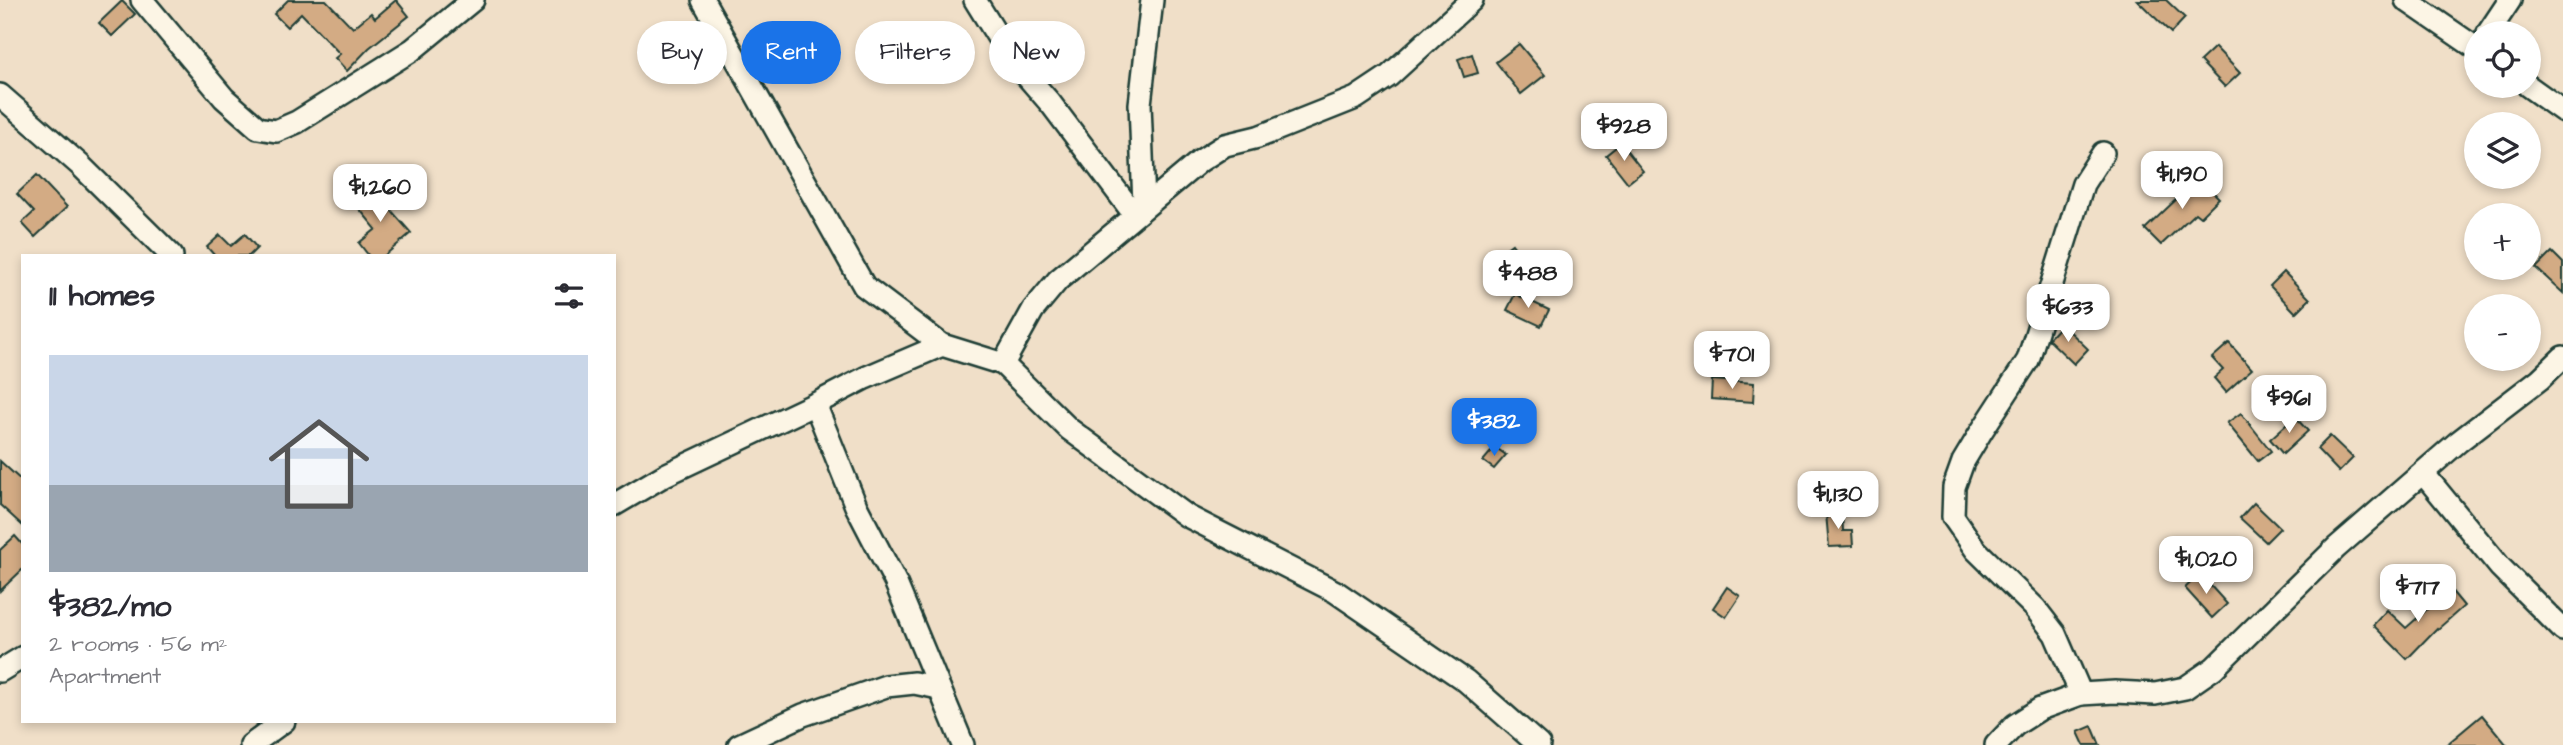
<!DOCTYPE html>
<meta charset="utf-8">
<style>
:root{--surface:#fff;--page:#f7f7f7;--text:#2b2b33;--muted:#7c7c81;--accent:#1a73e8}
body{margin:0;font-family:"Architects Daughter",sans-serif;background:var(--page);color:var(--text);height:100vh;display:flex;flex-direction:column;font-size:26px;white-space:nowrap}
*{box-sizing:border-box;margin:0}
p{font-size:23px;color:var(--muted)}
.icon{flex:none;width:38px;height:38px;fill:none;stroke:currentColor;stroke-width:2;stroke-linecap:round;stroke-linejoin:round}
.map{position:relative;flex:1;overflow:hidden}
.panel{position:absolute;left:21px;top:254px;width:595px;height:469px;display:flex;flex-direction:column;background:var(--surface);border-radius:0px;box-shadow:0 4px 10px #0003}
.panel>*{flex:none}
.guide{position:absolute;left:637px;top:21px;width:665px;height:63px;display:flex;gap:14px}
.tools{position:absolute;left:2464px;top:21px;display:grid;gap:14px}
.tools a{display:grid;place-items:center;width:77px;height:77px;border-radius:50%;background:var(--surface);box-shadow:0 4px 10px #0003;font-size:35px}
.price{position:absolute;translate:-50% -60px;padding:0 16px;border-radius:14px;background:#fff;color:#222;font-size:23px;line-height:46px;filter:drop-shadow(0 2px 4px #0008)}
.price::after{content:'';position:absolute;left:50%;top:42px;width:21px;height:16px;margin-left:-10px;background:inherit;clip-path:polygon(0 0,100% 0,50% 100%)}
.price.active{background:var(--accent);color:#fff}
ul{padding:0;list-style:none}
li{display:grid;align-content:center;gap:14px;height:371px;padding:0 28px}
li span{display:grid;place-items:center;height:217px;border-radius:0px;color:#555}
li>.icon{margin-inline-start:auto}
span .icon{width:126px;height:126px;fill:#fffc;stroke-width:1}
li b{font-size:30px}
h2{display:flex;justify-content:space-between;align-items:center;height:84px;padding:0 28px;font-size:30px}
.pill{padding:0 24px;border-radius:32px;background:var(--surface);box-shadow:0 4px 10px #0003;font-size:24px;line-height:63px}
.pill.active{background:var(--accent);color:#fff}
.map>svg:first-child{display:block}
.building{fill:#d3ab84;stroke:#1f3d34;stroke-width:2}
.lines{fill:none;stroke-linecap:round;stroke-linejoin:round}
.street-casing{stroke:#1f3d34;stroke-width:26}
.street{stroke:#fcf5e5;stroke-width:21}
</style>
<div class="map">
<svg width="2563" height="745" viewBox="0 0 2563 745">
<rect width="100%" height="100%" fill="#f0dfc8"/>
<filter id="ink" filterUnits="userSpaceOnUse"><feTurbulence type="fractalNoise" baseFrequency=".0143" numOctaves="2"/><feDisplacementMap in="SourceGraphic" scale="14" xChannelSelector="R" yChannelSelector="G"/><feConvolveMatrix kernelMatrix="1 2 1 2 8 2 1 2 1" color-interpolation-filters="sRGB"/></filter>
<g filter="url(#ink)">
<g class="building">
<polygon points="288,0 326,0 353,28 371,13 375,18 396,0 409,16 369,48 347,71 335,58 340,54 301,13 287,27 274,14"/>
<polygon points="2137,0 2166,0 2185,18 2171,33"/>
<polygon points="122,1 135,14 112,36 99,23"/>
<polygon points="1519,44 1545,75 1521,94 1496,62"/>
<polygon points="2215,47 2240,73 2225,87 2200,61"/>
<polygon points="1472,54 1478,73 1464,77 1458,59"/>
<polygon points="1621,143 1643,171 1628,183 1606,155"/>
<polygon points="37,175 67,207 35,237 22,223 34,212 17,194"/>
<polygon points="2199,178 2219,198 2200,217 2195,213 2161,245 2145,229"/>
<polygon points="369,185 411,233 384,256 369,256 359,243 376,229 352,200"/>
<polygon points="245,234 257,248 249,256 215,256 207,247 220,235 231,246"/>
<polygon points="1512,244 1535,275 1521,286 1497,255"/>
<polygon points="2552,252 2563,263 2563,293 2536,268"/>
<polygon points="2284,272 2310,299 2296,313 2270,286"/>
<polygon points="1515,294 1549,310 1541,326 1507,310"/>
<polygon points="2062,324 2088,349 2074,364 2048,339"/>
<polygon points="2229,343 2252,369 2226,392 2214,378 2223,370 2212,358"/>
<polygon points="1712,380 1754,383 1753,402 1711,399"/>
<polygon points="2241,413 2271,451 2258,461 2227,423"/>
<polygon points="2295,417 2308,431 2283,454 2270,439"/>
<polygon points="2330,436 2353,458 2339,472 2317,449"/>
<polygon points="1495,447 1506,455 1494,469 1483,461"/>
<polygon points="0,461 23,482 23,526 0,505"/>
<polygon points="2254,503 2280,528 2266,542 2240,518"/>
<polygon points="1842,512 1843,531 1852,531 1853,546 1829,547 1826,513"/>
<polygon points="15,536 23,545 23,569 0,591 0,550"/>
<polygon points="2200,574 2227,604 2212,618 2185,588"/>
<polygon points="1727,587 1740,596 1726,617 1713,608"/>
<polygon points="2450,589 2464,606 2438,629 2437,628 2407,659 2373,625 2387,610 2406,628"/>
<polygon points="2482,715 2507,745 2446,745"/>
<polygon points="2092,726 2100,745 2084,745 2078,732"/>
</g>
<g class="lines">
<defs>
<g id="street">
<polyline points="142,0 224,98 258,128 276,131 297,122 412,50 473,0"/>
<polyline points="703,0 864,286 942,345 1003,364 1069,429 1187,516 1336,592 1466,681 1539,745"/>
<polyline points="975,0 1011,58 1051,104 1134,214"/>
<polyline points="2406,0 2476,48"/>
<polyline points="2488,33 2510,0"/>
<polyline points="2528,86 2563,111"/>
<polyline points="0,95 80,165 172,256"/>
<polyline points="1144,205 1140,104 1152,0"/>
<polyline points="1003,364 1033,310 1058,280 1200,161 1225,145 1258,137 1356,98 1389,76 1472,0"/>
<polyline points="815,404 856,506 895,581 963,745"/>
<polyline points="2423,473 2500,567 2563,630"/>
<polyline points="614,505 665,475 815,404 865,378 942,345"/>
<polyline points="0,671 23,657"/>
<polyline points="2081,694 2055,634 2035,608 1976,550 1953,517 1954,487 1963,462 1981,432 2028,360 2083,184 2103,153"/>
<polyline points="251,745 284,721"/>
<polyline points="739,745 803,715 886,686 914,683 939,688"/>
<polyline points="1996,745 2015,725 2040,709 2081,694 2115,692 2155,694 2185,688 2214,668 2336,548 2458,442 2540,379 2563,357"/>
</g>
</defs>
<use href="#street" class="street-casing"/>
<use href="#street" class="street"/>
</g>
</g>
</svg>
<div class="tools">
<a><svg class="icon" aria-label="locate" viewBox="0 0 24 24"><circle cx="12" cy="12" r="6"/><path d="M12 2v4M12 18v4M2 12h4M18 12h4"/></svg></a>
<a><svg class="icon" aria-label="layers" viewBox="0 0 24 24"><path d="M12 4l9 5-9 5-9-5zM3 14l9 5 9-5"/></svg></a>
<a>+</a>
<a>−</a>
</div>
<b class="price" style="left:1624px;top:163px">$928</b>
<b class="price" style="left:2182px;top:211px">$1,190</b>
<b class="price" style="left:380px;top:224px">$1,260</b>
<b class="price" style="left:1528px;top:310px">$488</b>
<b class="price" style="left:2068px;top:344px">$633</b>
<b class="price" style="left:1732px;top:391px">$701</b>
<b class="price" style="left:2289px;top:435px">$961</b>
<b class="price active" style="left:1494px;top:458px">$382</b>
<b class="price" style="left:1838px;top:531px">$1,130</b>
<b class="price" style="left:2206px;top:596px">$1,020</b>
<b class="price" style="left:2418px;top:624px">$717</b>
<div class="guide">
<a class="pill">Buy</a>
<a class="pill active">Rent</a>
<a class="pill">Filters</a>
<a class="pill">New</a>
</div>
<section class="panel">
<h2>11 homes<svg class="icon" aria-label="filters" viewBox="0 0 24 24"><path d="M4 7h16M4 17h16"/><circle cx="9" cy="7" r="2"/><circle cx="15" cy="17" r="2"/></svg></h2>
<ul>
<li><span style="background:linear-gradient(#c9d6e8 60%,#9aa5b1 0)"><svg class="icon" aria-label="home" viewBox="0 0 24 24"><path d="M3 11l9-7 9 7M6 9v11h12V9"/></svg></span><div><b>$382/mo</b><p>2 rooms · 56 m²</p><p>Apartment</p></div></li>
</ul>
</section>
</div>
